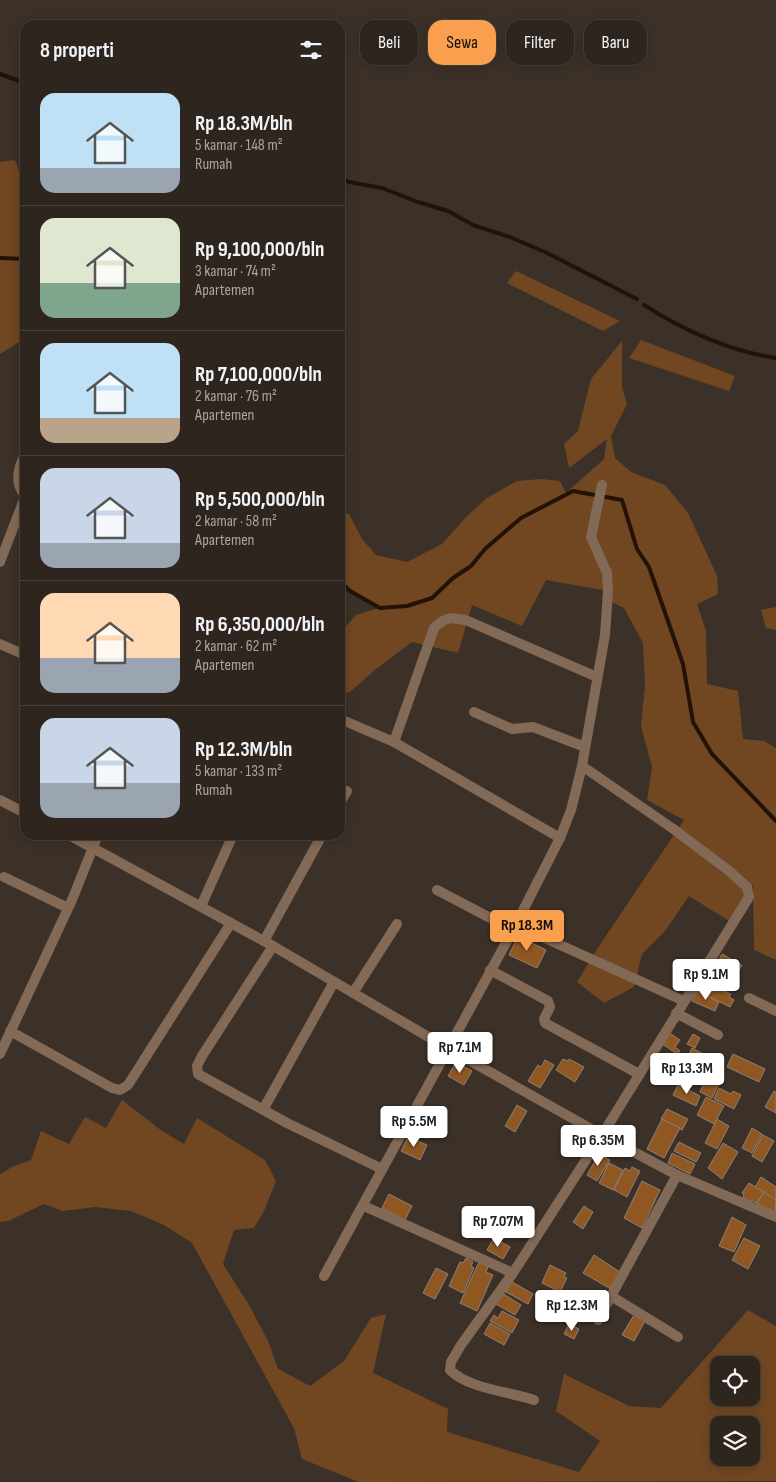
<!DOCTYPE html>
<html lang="id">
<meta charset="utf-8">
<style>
:root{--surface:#2d251e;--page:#39312b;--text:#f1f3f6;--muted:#a7a5a4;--line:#48423c;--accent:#f99f4d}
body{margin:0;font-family:"Sofia Sans Condensed",sans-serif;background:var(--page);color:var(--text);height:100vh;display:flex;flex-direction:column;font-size:19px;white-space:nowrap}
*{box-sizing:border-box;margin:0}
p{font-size:16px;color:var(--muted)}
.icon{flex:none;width:28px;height:28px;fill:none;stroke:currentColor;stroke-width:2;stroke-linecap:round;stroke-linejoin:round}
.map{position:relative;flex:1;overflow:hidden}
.sheet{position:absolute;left:20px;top:20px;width:325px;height:820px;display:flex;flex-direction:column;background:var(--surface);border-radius:15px;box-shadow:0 2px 12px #0003,0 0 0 1px var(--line)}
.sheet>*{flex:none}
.banner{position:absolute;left:360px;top:20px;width:340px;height:45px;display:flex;gap:10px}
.fabs{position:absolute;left:710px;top:1356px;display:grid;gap:10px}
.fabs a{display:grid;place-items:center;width:50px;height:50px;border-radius:10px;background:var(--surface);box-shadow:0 2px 12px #0003,0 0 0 1px var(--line);font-size:25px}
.price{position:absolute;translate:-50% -42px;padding:0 11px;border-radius:5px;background:#fff;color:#222;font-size:16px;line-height:32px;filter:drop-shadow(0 1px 2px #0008)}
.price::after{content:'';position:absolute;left:50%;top:30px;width:15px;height:11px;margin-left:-8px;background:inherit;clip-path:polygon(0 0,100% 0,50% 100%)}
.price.current{background:var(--accent);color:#111}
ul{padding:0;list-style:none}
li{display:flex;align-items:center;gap:15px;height:125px;padding:0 20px}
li+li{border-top:1px solid var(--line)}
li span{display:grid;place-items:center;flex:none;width:140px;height:100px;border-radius:15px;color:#555}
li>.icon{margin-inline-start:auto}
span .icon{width:60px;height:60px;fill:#fffc;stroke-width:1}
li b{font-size:21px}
h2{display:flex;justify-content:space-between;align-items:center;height:60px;padding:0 20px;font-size:21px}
.tag{padding:0 18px;border-radius:15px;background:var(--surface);box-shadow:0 2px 12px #0003,0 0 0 1px var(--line);font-size:18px;line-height:45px}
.tag.current{background:var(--accent);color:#111}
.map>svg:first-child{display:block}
.green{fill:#714722;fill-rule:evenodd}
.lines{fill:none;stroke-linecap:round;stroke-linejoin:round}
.stream{stroke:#241204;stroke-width:4}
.building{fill:#8f5823;stroke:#8d8075}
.minor{stroke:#836a56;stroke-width:10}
</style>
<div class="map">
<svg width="776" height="1482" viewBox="0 0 776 1482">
<rect width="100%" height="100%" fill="#3c3128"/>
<g class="green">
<polygon points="15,160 25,189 25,338 0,354 0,162"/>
<polygon points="516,271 620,321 603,331 507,283"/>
<polygon points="641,340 735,376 729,391 629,358"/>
<polygon points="622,341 622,387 627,404 611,436 615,458 631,472 665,485 688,513 717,576 718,594 697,604 706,631 707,684 738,691 743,739 764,741 776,748 776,960 754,950 753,885 734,924 689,896 665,931 642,954 634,987 604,1003 577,982 599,946 684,820 647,800 652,767 641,726 645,686 643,643 624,608 605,599 608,591 546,580 522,626 472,605 458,653 412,642 376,669 350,692 340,693 340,633 356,615 379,608 340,582 340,511 349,514 362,539 376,555 407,562 442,544 468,515 487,498 517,481 541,479 560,481 566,493 604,459 607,439 569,468 564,444 578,431 591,379"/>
<polygon points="776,607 776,630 766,628 761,610"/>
<path d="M122,1100L162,1131L184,1144L197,1118L265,1160L276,1181L264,1211L254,1228L234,1230L223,1264L249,1305L268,1341L278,1369L310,1386L344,1361L371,1318L386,1314L373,1373L448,1409L447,1432L579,1472L600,1441L556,1411L564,1374L629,1406L661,1408L748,1310L776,1326V1481L359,1482L302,1459L294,1428L192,1243L164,1225L131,1211L95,1207L63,1211L44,1204L8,1221L0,1222V1174L12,1167L31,1160L41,1131L69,1144L85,1117L106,1128ZM719,1365H751V1398H719ZM719,1425H751V1458H719Z"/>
</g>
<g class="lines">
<g class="stream">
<polyline points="0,74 25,83"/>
<polyline points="340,178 349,182 382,188 418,202 448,211 473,225 510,237 545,252 637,299"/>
<polyline points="0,258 25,259"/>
<path d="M644,305C685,331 728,351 776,358"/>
<polyline points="340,582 350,591 380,608 407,606 432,598 453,578 471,566 485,549 521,518 573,491 622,500 637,549 649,567 683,664 693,722 712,754 776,821"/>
</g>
</g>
<g class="building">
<polygon points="518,936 546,950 537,968 509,955"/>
<polygon points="722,954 742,965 735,978 715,967"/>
<polygon points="709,980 726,988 724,991 731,994 729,997 734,1000 730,1007 698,991 701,985 705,987"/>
<polygon points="697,991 719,1002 715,1011 692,1001"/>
<polygon points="668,1032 680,1040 675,1047 680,1051 677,1054 661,1043"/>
<polygon points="693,1034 700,1038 695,1048 687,1044"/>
<polygon points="692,1048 703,1054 695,1069 685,1063"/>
<polygon points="733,1054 765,1069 759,1082 727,1067"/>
<polygon points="563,1059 568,1061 569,1059 584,1067 575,1082 556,1070"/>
<polygon points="545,1060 554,1065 540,1088 528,1081 538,1065 541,1067"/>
<polygon points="456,1062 472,1071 464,1085 448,1076"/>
<polygon points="687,1066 699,1072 690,1088 679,1081"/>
<polygon points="702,1076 719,1084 712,1098 700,1092 703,1085 699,1083"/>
<polygon points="678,1085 700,1096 696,1106 673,1095"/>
<polygon points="719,1088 731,1094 733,1091 741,1095 734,1109 714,1099"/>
<polygon points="774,1091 776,1092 776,1113 765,1107"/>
<polygon points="706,1097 724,1106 714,1124 697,1115"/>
<polygon points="517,1105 527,1111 515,1132 505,1126"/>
<polygon points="667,1109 688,1119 682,1130 661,1119"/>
<polygon points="662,1119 680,1128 664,1158 647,1149"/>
<polygon points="717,1119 729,1126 717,1149 705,1143"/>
<polygon points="752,1128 762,1134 752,1153 742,1148"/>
<polygon points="763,1135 774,1141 762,1162 752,1156"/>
<polygon points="408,1137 427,1145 420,1160 401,1151"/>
<polygon points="679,1142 701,1153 696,1162 674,1151"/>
<polygon points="723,1143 738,1152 722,1179 708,1168"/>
<polygon points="672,1153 695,1164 690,1174 668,1163"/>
<polygon points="599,1154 610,1160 597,1181 587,1175"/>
<polygon points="609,1163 623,1170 613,1190 599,1183"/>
<polygon points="632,1167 640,1171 627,1197 614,1190 625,1168 630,1171"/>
<polygon points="761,1177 776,1187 776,1200 755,1187"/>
<polygon points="642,1181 660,1190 642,1228 624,1218"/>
<polygon points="749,1183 764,1192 757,1203 752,1200 751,1202 743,1197 744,1195 742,1193"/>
<polygon points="764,1192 776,1200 775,1215 757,1203"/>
<polygon points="389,1194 412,1206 405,1220 382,1208"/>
<polygon points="584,1206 593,1212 583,1229 573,1222"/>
<polygon points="732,1217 746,1225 734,1252 719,1246"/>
<polygon points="494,1238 510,1247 503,1259 487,1250"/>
<polygon points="744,1238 760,1246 748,1269 732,1260"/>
<polygon points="594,1255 620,1272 611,1289 583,1273"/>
<polygon points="466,1258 473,1262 471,1266 474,1268 463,1293 449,1286 460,1262 463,1263"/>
<polygon points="479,1262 488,1267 486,1272 493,1275 477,1311 460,1303"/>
<polygon points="550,1265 566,1273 564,1277 567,1278 560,1292 542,1283"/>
<polygon points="436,1268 448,1274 435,1299 423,1293"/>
<polygon points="512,1282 533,1294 528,1304 506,1292"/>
<polygon points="502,1293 521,1305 515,1315 496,1304"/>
<polygon points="502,1311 519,1320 512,1333 490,1321 494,1315 498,1318"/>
<polygon points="634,1315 645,1321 634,1341 622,1335"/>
<polygon points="490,1323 510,1334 504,1345 484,1334"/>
<polygon points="569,1324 579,1329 574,1339 564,1334"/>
</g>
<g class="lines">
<g class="minor">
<path d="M25,455C18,467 14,484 25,495"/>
<polyline points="0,562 25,497"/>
<polyline points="0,644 25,655"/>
<polyline points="474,712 512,729 533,727 585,747"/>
<polyline points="340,719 394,742 560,838"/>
<path d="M394,742L434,628C446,616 452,617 468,621L597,677"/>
<polyline points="0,800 25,813"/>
<polyline points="340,803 347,791"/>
<polyline points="69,835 273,946 449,1049 602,1135 677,1175 776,1217"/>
<polyline points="4,877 68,908"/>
<polyline points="437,890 513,930"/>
<polyline points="201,906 233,835"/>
<polyline points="516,925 684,1001"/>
<polyline points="264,941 322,835"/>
<polyline points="273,946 202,1056 197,1066 198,1074 287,1123 382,1169"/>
<polyline points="490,970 548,1001 550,1007 544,1019 545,1023 639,1074"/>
<polyline points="353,993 397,924"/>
<polyline points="749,998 776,1011"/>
<polyline points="676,1013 718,1035"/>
<polyline points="10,1031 112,1088 120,1090 128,1085 231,923"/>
<polyline points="0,1054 72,900 98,835"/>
<polyline points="264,1108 334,982"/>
<polyline points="364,1206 513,1273"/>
<polyline points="324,1276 513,930 560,838 571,810 582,766 605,635 608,591 607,573 591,537 602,485"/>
<polyline points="611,1296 678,1337"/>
<polyline points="598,1320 677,1175"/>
<path d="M534,1400C510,1392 467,1388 450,1370L451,1362L461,1345L513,1273L602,1135L749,897L747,887L728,870L672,828L582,766"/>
</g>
</g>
</svg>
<div class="fabs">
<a><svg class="icon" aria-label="locate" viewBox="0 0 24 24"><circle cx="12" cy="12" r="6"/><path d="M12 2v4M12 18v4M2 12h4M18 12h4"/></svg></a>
<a><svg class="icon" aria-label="layers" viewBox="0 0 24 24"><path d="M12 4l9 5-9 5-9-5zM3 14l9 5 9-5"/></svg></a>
</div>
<b class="price current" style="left:527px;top:952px">Rp 18.3M</b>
<b class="price" style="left:706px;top:1001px">Rp 9.1M</b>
<b class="price" style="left:460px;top:1074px">Rp 7.1M</b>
<b class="price" style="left:687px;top:1095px">Rp 13.3M</b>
<b class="price" style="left:414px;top:1148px">Rp 5.5M</b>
<b class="price" style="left:598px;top:1167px">Rp 6.35M</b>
<b class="price" style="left:498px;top:1248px">Rp 7.07M</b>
<b class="price" style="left:572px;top:1332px">Rp 12.3M</b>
<div class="banner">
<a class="tag">Beli</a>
<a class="tag current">Sewa</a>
<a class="tag">Filter</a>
<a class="tag">Baru</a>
</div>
<section class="sheet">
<h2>8 properti<svg class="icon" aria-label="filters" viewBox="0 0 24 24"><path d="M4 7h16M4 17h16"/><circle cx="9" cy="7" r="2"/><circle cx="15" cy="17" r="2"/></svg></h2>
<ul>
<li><span style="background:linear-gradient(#bfe0f5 75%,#9aa5b1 0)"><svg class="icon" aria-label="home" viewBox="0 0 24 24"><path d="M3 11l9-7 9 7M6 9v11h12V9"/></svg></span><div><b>Rp 18.3M/bln</b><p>5 kamar · 148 m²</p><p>Rumah</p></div></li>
<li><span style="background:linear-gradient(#dfe7d0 65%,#7fa58c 0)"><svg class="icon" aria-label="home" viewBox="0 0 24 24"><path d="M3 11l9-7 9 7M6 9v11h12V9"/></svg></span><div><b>Rp 9,100,000/bln</b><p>3 kamar · 74 m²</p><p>Apartemen</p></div></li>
<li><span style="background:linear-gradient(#bfe0f5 75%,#b9a48a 0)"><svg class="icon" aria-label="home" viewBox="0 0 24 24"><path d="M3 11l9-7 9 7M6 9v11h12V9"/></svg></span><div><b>Rp 7,100,000/bln</b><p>2 kamar · 76 m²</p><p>Apartemen</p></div></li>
<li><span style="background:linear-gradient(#c9d6e8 75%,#9aa5b1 0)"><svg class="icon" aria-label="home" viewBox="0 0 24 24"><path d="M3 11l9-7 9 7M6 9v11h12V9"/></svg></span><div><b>Rp 5,500,000/bln</b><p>2 kamar · 58 m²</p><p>Apartemen</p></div></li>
<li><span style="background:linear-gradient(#ffd9b3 65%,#9aa5b1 0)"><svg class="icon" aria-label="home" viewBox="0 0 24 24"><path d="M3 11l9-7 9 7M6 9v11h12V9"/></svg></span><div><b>Rp 6,350,000/bln</b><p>2 kamar · 62 m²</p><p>Apartemen</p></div></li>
<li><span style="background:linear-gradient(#c9d6e8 65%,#9aa5b1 0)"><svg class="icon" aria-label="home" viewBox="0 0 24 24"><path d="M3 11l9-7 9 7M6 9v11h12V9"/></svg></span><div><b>Rp 12.3M/bln</b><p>5 kamar · 133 m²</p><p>Rumah</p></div></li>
</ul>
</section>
</div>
